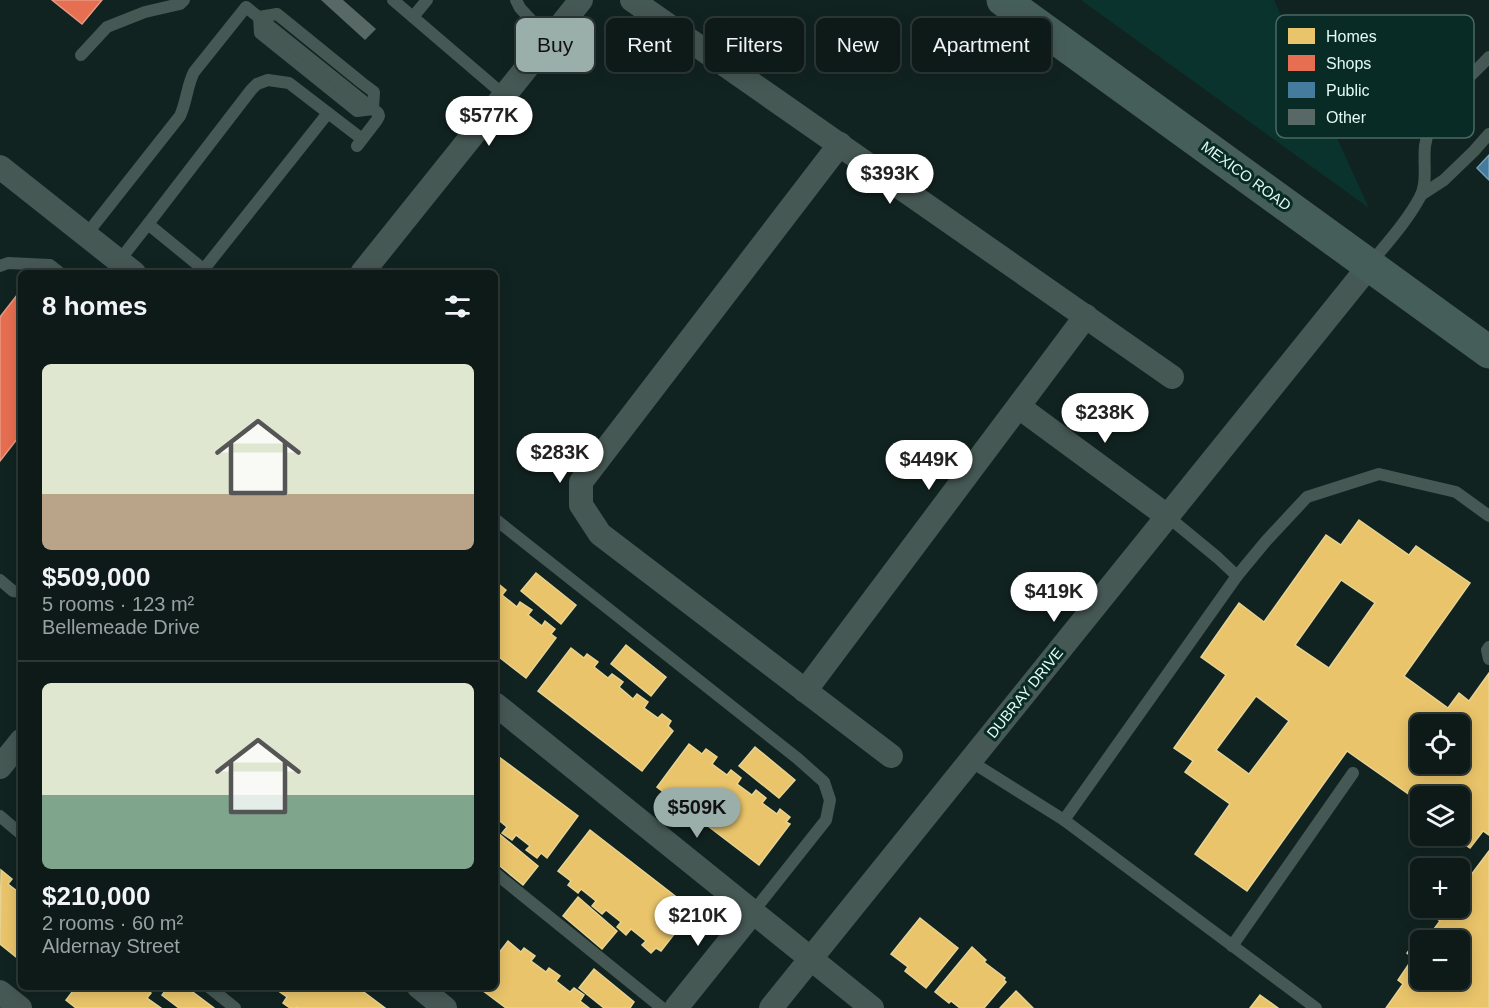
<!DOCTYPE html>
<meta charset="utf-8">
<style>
:root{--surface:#0d1a18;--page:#162321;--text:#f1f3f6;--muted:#9aa1a2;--line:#2d3837;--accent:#9aafaa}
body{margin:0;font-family:Arial,sans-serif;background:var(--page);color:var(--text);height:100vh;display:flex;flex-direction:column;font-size:22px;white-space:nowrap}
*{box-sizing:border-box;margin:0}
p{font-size:20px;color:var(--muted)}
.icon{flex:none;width:33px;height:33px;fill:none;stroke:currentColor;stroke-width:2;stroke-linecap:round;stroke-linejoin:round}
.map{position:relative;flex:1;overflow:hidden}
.drawer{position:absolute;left:18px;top:270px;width:480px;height:720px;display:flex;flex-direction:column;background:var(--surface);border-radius:9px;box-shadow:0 3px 15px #0003,0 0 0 2px var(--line)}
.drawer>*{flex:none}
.guide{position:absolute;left:516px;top:18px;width:570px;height:54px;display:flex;gap:12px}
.controls{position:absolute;left:1410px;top:714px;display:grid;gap:12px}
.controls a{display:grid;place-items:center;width:60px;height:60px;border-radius:9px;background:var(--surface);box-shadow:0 3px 15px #0003,0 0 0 2px var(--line);font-size:30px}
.price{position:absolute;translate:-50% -51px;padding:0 14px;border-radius:21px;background:#fff;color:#222;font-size:20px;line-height:39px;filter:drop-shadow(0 2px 3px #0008)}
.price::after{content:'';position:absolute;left:50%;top:36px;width:18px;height:14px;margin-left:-9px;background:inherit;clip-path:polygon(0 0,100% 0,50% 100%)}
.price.current{background:var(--accent);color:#111}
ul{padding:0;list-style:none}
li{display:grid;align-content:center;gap:12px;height:318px;padding:0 24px}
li+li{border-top:2px solid var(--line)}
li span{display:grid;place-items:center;height:186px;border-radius:9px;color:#555}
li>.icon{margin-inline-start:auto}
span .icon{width:108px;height:108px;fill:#fffc;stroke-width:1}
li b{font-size:26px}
h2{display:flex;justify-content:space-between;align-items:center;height:72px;padding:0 24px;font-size:26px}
.pill{padding:0 21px;border-radius:9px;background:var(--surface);box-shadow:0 3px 15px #0003,0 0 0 2px var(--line);font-size:21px;line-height:54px}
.pill.current{background:var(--accent);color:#111}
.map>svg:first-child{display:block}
.built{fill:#0b332e}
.homes{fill:#e9c46a;stroke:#e7d494;stroke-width:1.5;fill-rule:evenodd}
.shops{fill:#e76f51;stroke:#e69982;stroke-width:1.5}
.public{fill:#457b9d;stroke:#74a1b7;stroke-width:1.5}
.building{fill:#586865}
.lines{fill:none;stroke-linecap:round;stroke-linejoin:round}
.service{stroke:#465854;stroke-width:12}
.minor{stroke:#465854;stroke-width:24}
.primary{stroke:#465e5a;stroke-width:33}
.labels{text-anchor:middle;stroke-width:6;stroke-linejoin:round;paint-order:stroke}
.street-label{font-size:15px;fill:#e3faf5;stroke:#092b26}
.key{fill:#092b26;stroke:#4a6964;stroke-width:1.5}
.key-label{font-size:16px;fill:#e3faf5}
</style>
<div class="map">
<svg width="1489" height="1008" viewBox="0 0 1489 1008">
<rect width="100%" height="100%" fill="#112320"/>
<polygon class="built" points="1081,0 1274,0 1369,208 1283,146"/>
<g class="homes">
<path d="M1359,520L1409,555L1416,546L1470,583L1404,676L1448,708L1459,693L1469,701L1489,673V835L1483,831L1470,848L1452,836H1460V796H1420V802L1347,751L1247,891L1195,854L1230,804L1185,772L1193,761L1174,748L1226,675L1201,657L1239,603L1264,622L1326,535L1341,545ZM1341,580L1375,603L1329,668L1295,645ZM1256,696L1289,721L1249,774L1216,750ZM1420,724H1460V764H1420Z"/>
<polygon points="536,573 576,605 561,624 521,591"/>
<polygon points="496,582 506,590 502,595 517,607 520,602 532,610 528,615 542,626 545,621 555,629 551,634 556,638 526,678 495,654"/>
<polygon points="626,645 666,677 651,696 611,664"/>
<polygon points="571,648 584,658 587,654 598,662 594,667 608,678 612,674 623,682 619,687 633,699 637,694 648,702 644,708 658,718 662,714 671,721 668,726 673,731 642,771 538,691"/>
<polygon points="689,744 702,754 706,749 717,757 712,764 727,775 731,770 741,778 737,784 752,795 756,790 766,798 762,803 777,814 780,809 790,817 786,822 790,824 759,865 657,787"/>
<polygon points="755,747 795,780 779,798 739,766"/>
<polygon points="495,754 578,816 547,858 541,853 537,858 526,850 530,846 516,835 512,840 502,833 507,827 495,817"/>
<polygon points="590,830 693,910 661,951 656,948 651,953 642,945 646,941 631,929 626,935 617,927 621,922 606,910 602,914 592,906 596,901 581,889 578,893 568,885 571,881 558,871"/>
<polygon points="498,833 538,866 523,885 495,862 495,837"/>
<path d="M1489,851V1008H1386L1403,984L1398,980L1413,958L1407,953L1422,932L1428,937L1440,921L1433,916L1439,908H1460V880L1465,871L1471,875ZM1420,940H1460V980H1420Z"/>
<polygon points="1,870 12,879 8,884 21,894 21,961 0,944"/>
<polygon points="578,897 617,931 602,949 563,916"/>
<polygon points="920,918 958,948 926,988 905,971 908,967 891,954"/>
<polygon points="508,941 521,952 524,948 535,956 531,961 546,972 549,968 560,976 556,981 570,992 574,988 584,995 580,1001 589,1008 506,1008 478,987 495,987 495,958"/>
<polygon points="972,947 986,960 984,962 1005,978 1004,980 1006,982 984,1008 960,1008 951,1001 949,1003 935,992"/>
<polygon points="594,969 634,1002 630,1008 604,1008 579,988"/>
<polygon points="76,987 135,987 138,990 139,987 144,987 151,993 147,998 161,1008 76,1008 66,1000"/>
<polygon points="168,987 186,987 214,1008 179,1008 162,995"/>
<polygon points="275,987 357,987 385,1008 299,1008 297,1007 296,1008 290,1008 283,1003 287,997 274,988"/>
<polygon points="1016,991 1033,1008 1000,1008"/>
<polygon points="1260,995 1278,1008 1250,1008"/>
</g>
<g class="shops">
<polygon points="52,0 102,0 82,24"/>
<polygon points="21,290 21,335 17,340 21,344 21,434 0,461 0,317"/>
</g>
<polygon class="public" points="1489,155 1489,180 1477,168"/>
<polygon class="building" points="321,0 343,0 376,29 365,40"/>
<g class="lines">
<g class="service">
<polyline points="393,0 504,95"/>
<polyline points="516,0 520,8 549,39"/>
<polyline points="259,17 277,14 362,83 374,92 373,109"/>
<polyline points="259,17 260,33 357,111 373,109"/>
<polyline points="413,17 427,0"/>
<polyline points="81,55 107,27 145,12 180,4 184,0"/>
<polyline points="1421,195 1444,180 1474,151 1489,134"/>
<polyline points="148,224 251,90 257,84 268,80 289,83 362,139"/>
<path d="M86,235L180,116C187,101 187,85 194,72L246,7L378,113L379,116L377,120L357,146"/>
<polyline points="119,261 148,224 208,273"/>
<path d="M1370,264C1387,243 1408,220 1420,197C1428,182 1423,162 1425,146C1430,109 1465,83 1489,57"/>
<polyline points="0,266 8,263 50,265 60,273"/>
<polyline points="204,269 328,113"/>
<polyline points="1167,516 1218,558 1237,576"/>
<polyline points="495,519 797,758 824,782 830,800 826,820 753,912"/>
<polyline points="0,580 13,591 21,592"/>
<polyline points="1489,647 1487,650 1489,659"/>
<polyline points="970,761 1064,820 1316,1008"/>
<polyline points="0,816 21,834"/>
<polyline points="1064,820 1237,576 1266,541 1307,497 1379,474 1456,492 1489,516"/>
<polyline points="495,873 662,1008"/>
<polyline points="1232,946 1353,773"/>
<polyline points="209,987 235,1008"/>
</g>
<g class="minor">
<polyline points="632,0 1172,377"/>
<polyline points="840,144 581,482 581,505 600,534 891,756"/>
<polyline points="0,167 134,273"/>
<polyline points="362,273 581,0"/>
<polyline points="1019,407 1167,516"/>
<polyline points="805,691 1086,316"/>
<polyline points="495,704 872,1008"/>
<polyline points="0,767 21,741"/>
<polyline points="419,987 445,1008"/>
<polyline points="0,992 20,1008"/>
<polyline points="676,1008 753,912"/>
<polyline points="771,1008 1370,265"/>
</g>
<polyline class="primary" points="1003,0 1489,352"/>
</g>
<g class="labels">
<g class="street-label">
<text transform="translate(1246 176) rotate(36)" y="5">MEXICO ROAD</text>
<text transform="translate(1025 693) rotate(-51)" y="5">DUBRAY DRIVE</text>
</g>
</g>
<rect x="1276" y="15" width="198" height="123" rx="9" class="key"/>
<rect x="1288" y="28" width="27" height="16" fill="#e9c46a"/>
<rect x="1288" y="55" width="27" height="16" fill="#e76f51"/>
<rect x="1288" y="82" width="27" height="16" fill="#457b9d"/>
<rect x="1288" y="109" width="27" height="16" fill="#586865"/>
<g class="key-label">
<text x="1326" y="42">Homes</text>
<text x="1326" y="69">Shops</text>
<text x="1326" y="96">Public</text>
<text x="1326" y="123">Other</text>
</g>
</svg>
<div class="controls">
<a><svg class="icon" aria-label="locate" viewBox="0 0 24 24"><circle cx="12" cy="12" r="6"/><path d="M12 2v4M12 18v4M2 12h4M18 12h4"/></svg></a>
<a><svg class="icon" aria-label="layers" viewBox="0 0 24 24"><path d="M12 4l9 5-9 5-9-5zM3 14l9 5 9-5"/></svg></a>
<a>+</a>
<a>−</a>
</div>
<b class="price" style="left:489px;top:147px">$577K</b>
<b class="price" style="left:890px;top:205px">$393K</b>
<b class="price" style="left:1105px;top:444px">$238K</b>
<b class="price" style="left:560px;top:484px">$283K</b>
<b class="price" style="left:929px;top:491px">$449K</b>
<b class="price" style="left:1054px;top:623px">$419K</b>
<b class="price current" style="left:697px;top:839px">$509K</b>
<b class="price" style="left:698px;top:947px">$210K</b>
<div class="guide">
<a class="pill current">Buy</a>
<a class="pill">Rent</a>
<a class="pill">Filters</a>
<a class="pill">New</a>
<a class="pill">Apartment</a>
</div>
<section class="drawer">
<h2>8 homes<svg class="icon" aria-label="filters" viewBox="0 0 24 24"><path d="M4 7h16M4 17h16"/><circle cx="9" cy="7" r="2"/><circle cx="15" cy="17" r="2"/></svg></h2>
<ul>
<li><span style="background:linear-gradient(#dfe7d0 70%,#b9a48a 0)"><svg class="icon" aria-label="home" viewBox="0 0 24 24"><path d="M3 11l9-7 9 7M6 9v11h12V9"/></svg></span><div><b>$509,000</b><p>5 rooms · 123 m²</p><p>Bellemeade Drive</p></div></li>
<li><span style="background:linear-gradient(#dfe7d0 60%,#7fa58c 0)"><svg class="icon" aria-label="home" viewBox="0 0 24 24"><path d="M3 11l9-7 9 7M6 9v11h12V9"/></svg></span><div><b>$210,000</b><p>2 rooms · 60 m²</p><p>Aldernay Street</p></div></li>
</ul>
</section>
</div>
